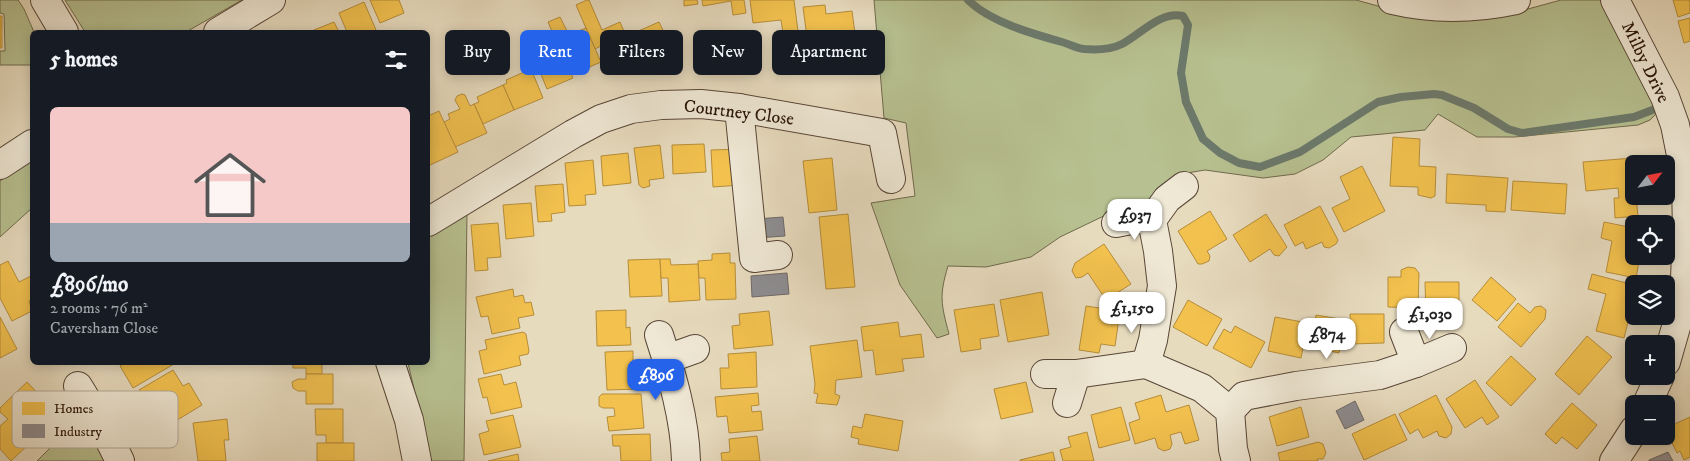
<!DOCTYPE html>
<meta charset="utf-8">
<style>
:root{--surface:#171b24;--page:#242831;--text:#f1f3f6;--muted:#9ea1a6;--accent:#2563eb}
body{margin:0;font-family:"IM FELL DW Pica",serif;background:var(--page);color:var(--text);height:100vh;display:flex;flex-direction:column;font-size:19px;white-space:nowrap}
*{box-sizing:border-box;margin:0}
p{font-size:16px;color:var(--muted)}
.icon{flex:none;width:28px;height:28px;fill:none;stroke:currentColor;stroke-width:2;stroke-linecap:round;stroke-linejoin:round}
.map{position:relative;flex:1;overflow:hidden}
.drawer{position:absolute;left:30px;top:30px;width:400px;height:335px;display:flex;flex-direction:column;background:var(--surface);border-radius:8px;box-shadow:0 2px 12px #0003}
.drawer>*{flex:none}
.banner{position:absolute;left:445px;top:30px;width:475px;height:45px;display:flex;gap:10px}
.needle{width:32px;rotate:58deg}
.tools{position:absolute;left:1625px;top:155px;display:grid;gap:10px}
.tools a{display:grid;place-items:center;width:50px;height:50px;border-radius:8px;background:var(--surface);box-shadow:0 2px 12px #0003;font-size:25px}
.price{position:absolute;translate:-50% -42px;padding:0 11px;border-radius:10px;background:#fff;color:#222;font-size:16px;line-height:32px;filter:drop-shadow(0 1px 2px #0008)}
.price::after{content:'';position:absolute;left:50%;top:30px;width:15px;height:11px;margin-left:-8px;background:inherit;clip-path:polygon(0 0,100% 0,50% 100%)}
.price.selected{background:var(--accent);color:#fff}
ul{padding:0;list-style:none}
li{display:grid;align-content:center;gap:10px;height:265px;padding:0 20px}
li span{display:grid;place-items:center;height:155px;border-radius:8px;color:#555}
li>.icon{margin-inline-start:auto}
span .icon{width:90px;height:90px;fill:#fffc;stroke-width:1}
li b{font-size:21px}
h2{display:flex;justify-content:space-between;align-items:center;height:60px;padding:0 20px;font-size:21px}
.pill{padding:0 18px;border-radius:8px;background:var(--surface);box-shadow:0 2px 12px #0003;font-size:18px;line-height:45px}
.pill.selected{background:var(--accent);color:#fff}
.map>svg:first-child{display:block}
.green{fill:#b7c090;stroke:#706a4d}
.homes{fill:#f2c14e;stroke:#b68d3a}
.industry{fill:#8d8d92;stroke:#6f6969}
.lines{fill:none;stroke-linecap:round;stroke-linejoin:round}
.stream{stroke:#6c796b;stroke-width:8}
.minor-casing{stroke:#584637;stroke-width:30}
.minor{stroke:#efe8d5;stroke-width:28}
.labels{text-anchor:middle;stroke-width:5;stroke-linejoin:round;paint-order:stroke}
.street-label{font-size:18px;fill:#29150a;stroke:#efe8d5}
.key{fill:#efe8d5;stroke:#b4a998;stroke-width:1}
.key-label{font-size:14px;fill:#29150a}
</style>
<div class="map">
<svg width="1690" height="461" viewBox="0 0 1690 461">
<rect width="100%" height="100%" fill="#e7dbbe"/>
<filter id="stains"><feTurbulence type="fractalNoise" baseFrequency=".004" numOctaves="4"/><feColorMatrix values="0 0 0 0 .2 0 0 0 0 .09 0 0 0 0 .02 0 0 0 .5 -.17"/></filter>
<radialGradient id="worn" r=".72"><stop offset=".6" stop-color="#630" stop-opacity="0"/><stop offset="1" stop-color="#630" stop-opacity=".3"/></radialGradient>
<g class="green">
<polygon points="0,0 18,0 24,9 34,32 32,32 32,65 0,65 0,51 5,51 4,14 0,13"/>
<polygon points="65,0 242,0 186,32 85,32"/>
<path d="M874,0H1356L1400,12L1483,15L1528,9L1561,0H1601L1607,3L1657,113L1650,120L1638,125L1515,137H1477L1438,114L1425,130L1351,137L1323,160L1295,174L1263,178L1205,170L1187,173L1173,186L1140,209L1110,213L1060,237L1031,257L986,267L948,266C939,296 941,304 949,334L937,338L900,285L871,203L915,196L906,123L884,118Z"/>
<polygon points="32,161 32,208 0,237 0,181"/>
<polygon points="467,211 464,461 431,461 408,363 428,362 428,235"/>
<polygon points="90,429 112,461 37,461 67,431"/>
</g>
<g class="homes">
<polygon points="370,0 399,0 404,13 380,23"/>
<polygon points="587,0 589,0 602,30 620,22 636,60 614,70 603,45 595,49 576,5"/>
<polygon points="684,0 697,0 698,4 684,6"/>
<polygon points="702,0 744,0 746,13 733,15 731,1 703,6"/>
<polygon points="750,0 794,0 798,31 783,33 781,20 753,23"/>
<polygon points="1673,0 1690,0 1690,13 1678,17"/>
<polygon points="364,2 376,30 371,32 347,32 339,13"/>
<polygon points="825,5 826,14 852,11 857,49 839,51 838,41 808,45 803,7"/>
<rect x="0" y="16" width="2" height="32"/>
<polygon points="560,17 569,35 586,28 601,62 571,75 548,22"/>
<polygon points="1690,18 1690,41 1684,43 1678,21"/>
<polygon points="334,22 339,32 309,32"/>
<polygon points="659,22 671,47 646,58 634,33"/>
<polygon points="555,39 573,78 547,89 536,62 546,57 541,45"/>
<polygon points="531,69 543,98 514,110 503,85 507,83 506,80"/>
<polygon points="503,85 514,110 483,124 474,104 479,102 477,97"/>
<polygon points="462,94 465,95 470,106 474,104 487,133 455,147 444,122 450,119 448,114 460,109 455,100 457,96"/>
<polygon points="439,111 458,152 428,166 428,116"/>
<polygon points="1393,137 1420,139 1419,166 1436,167 1435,196 1431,198 1418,195 1418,187 1390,186"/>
<polygon points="704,144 706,172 673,174 672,145"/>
<polygon points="660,145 664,178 649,180 650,186 643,188 639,185 634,148"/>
<polygon points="739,149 741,185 713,187 711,150"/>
<polygon points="628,153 631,183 603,186 601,156"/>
<polygon points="832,158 837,210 809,213 803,161"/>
<polygon points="1633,158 1634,187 1630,187 1631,197 1636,197 1638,216 1615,218 1614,198 1619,198 1618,188 1586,191 1583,162"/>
<polygon points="593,160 596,194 585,195 586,205 569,206 565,163"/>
<polygon points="1362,166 1385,211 1344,232 1332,208 1350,199 1340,177"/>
<polygon points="1447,174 1508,178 1505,212 1486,211 1486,205 1446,203"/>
<polygon points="1513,181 1567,184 1565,214 1511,210"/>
<polygon points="563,184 565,212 551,214 552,221 538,222 535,186"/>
<polygon points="531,203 534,236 506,239 503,205"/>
<polygon points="1320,206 1338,240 1336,244 1329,248 1324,247 1322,242 1306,249 1303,242 1295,246 1284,225"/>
<polygon points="1210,211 1227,239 1207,251 1210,256 1209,261 1202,264 1198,264 1178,231"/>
<polygon points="848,214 855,287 826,289 819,217"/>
<polygon points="1266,214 1287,247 1279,256 1274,255 1270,249 1250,262 1233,235"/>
<polygon points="1604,222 1634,228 1634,256 1640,256 1636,278 1606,272 1612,241 1601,238"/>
<polygon points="498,223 501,257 487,258 488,270 475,271 471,225"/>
<polygon points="1104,244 1131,284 1106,300 1088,273 1082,277 1076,278 1072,271 1075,263"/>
<polygon points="730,253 730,263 735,263 736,299 706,300 705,278 699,278 698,261 712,260 712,254"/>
<polygon points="660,259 662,296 630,297 628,260"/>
<polygon points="660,259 670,259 671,265 698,264 700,300 669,302 668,278 661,278"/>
<polygon points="8,261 19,282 31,276 32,279 32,299 29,301 32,311 12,321 0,298 0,265"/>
<polygon points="1408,267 1415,268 1419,273 1418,308 1388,307 1388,277 1401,277 1401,270"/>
<polygon points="1592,274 1634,285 1634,299 1624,338 1596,331 1606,294 1588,289"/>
<polygon points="1491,277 1516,299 1497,321 1472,300"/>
<polygon points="1425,282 1459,282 1459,317 1426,317"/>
<polygon points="513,289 514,297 523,295 525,303 531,302 534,315 518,318 520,328 492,334 488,316 481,317 476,297"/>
<polygon points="1042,292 1049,335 1008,342 1000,300"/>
<polygon points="1188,300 1222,319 1207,346 1173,327"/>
<polygon points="1518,303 1530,313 1535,307 1541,306 1546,310 1545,319 1521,347 1498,327"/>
<polygon points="994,304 999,336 980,339 981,349 961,352 954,310"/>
<polygon points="1086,306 1120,311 1115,346 1101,344 1099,353 1079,350"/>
<polygon points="626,310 626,328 630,327 631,345 597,346 596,311"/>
<polygon points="769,311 773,345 734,349 732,326 740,325 739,314"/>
<polygon points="1350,314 1384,314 1384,343 1351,344"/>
<polygon points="1316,315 1346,320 1339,353 1310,347"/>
<polygon points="0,317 17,349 0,358"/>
<polygon points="1275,317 1308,323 1301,358 1268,351"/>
<polygon points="898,322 900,337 921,334 924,357 902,359 904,371 876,375 873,350 864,351 861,327"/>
<polygon points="1235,326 1265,342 1251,368 1213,348 1224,329 1231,333"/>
<polygon points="523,332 526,334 529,351 528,354 519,356 521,365 484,374 479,351 487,349 485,340"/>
<polygon points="1587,336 1612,357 1579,395 1555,374"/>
<polygon points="857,340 862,377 836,380 835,394 840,396 837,405 816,403 818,394 814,393 815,384 810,346"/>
<polygon points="633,351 633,366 639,366 640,389 607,390 605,352"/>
<polygon points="756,352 757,387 721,389 720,368 729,368 728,354"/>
<polygon points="1511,356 1536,379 1511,406 1486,383"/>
<polygon points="126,362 173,362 174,364 133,388 120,366"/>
<polygon points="293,362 322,362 322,374 306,374 306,368 293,368"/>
<polygon points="173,370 183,386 189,383 202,405 169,425 156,403 148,407 139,390"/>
<polygon points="306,374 333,374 333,404 306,404 306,391 298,391 293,388 292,382 298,379 306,379"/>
<polygon points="501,374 504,385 516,382 522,407 491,414 487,397 483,398 478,379"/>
<polygon points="1475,380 1499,417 1487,425 1482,417 1465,428 1446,399"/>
<polygon points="27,382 43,399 31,411 47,427 11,461 0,449 0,426 8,419 0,412 0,408"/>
<polygon points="1026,382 1033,412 1001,419 994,389"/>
<polygon points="758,393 759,405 751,406 752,412 761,411 763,430 729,433 727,416 717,417 715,397"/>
<polygon points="602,394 641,394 644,428 609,431 607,417 615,416 614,408 603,408 599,406 599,397"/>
<polygon points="1161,395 1166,412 1189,405 1199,440 1185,444 1181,432 1170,435 1172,444 1170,449 1164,451 1158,448 1155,438 1135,444 1129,423 1140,419 1135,403"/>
<polygon points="1436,395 1452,427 1451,434 1446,438 1439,436 1437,431 1423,438 1418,429 1410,434 1399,414"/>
<polygon points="1572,403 1597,425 1577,449 1562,437 1556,444 1545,434"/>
<polygon points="1121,407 1130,440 1099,448 1091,415"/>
<polygon points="1301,407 1309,437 1277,446 1269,417"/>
<polygon points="315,409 343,409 343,443 326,443 326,435 316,435"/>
<polygon points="865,414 903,421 898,451 858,444 859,439 851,437 853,426 862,428"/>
<polygon points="1395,414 1407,440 1364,460 1352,434"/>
<polygon points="513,415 521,447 484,455 479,434 489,431 486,421"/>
<polygon points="1690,417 1690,457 1684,460 1680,451 1677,453 1666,431 1666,428"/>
<polygon points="227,419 229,440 224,440 226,461 198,461 193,423"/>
<polygon points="1087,432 1094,461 1063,461 1060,450 1071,447 1068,437"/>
<polygon points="650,434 651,461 621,461 620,446 613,446 612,435"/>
<polygon points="757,436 760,461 722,461 721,453 730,452 729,439"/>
<polygon points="1318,442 1323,444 1326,453 1323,459 1317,459 1318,461 1280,461 1278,453"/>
<rect x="317" y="443" width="37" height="18"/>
<polygon points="1053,452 1055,461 1020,461 1020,460"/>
<polygon points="518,454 519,461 488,461"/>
</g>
<g class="industry">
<polygon points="783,217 785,236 757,238 756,219"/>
<polygon points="787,273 789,294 752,297 751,276"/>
<polygon points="1355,401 1364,420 1345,429 1336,411"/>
<polygon points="1668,452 1673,461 1649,461 1649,460"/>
</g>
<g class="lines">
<path class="stream" d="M968,0C990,22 1033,34 1062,42C1069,44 1077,48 1084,49C1096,50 1112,49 1122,44C1141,34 1160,11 1183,16L1188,25L1181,73L1186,102L1203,139L1220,153L1239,163L1260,167L1300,152L1378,102L1401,97L1434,94L1442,95L1474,108L1508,129L1522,133L1634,117L1655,109"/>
<defs>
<g id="minor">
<polyline points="45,0 64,32"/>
<path d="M1392,0C1434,10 1474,9 1516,0"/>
<polyline points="1615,0 1665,97 1675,125 1686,180 1687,234 1684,299 1666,362"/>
<polyline points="218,32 271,0"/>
<polyline points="739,108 754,258 778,255"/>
<polyline points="0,165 32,144"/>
<polyline points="1184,186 1167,199 1152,220 1158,251 1162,286 1153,340 1146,364 1202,388 1230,411 1233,449 1236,461"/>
<polyline points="428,222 573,134 601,119 631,109 661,105 701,104 739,108 882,133 891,179"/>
<polyline points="1116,223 1136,219 1152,220"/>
<polyline points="1404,332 1416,363"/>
<path d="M659,335C672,375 685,419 686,461"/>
<polyline points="667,359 695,349"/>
<polyline points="390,362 409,420 417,461"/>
<polyline points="1045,374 1076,374 1067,403"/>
<polyline points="1076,374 1146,364"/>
<polyline points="78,386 102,425 120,461"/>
<polyline points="1647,404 1660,376"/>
<polyline points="1230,411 1244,396 1296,386 1380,375 1416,363 1452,348"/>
<polyline points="1614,461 1634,430"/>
</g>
</defs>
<use href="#minor" class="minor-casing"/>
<use href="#minor" class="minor"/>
</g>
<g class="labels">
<g class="street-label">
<text transform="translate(1646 62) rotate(64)" y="6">Milby Drive</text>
<text transform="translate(739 112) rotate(7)" y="6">Courtney Close</text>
</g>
</g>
<rect x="12" y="391" width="166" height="57" rx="8" class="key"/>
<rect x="22" y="402" width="23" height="13" fill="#f2c14e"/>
<rect x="22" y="424" width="23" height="14" fill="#8d8d92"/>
<g class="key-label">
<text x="54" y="413">Homes</text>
<text x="54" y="436">Industry</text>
</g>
<rect width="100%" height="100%" filter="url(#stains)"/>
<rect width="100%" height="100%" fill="url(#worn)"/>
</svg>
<div class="tools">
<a><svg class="needle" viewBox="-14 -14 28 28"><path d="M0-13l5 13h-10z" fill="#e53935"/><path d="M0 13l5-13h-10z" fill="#9ea1a6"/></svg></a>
<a><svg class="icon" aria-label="locate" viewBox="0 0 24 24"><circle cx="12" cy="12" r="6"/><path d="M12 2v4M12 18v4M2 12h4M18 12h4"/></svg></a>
<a><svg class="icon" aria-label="layers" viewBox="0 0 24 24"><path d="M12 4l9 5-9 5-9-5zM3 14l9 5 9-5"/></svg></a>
<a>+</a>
<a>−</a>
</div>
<b class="price" style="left:1135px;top:241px">£937</b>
<b class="price" style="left:1132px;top:334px">£1,150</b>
<b class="price" style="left:1430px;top:340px">£1,030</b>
<b class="price" style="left:1327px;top:360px">£874</b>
<b class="price selected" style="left:656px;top:401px">£896</b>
<div class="banner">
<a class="pill">Buy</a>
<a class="pill selected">Rent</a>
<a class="pill">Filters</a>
<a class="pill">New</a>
<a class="pill">Apartment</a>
</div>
<section class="drawer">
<h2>5 homes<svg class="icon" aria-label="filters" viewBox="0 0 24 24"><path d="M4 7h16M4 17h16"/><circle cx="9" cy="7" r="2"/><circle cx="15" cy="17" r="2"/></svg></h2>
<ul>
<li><span style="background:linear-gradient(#f6c9c9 75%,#9aa5b1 0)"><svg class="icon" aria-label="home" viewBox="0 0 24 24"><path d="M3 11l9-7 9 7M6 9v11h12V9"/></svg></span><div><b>£896/mo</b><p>2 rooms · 76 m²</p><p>Caversham Close</p></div></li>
</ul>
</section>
</div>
